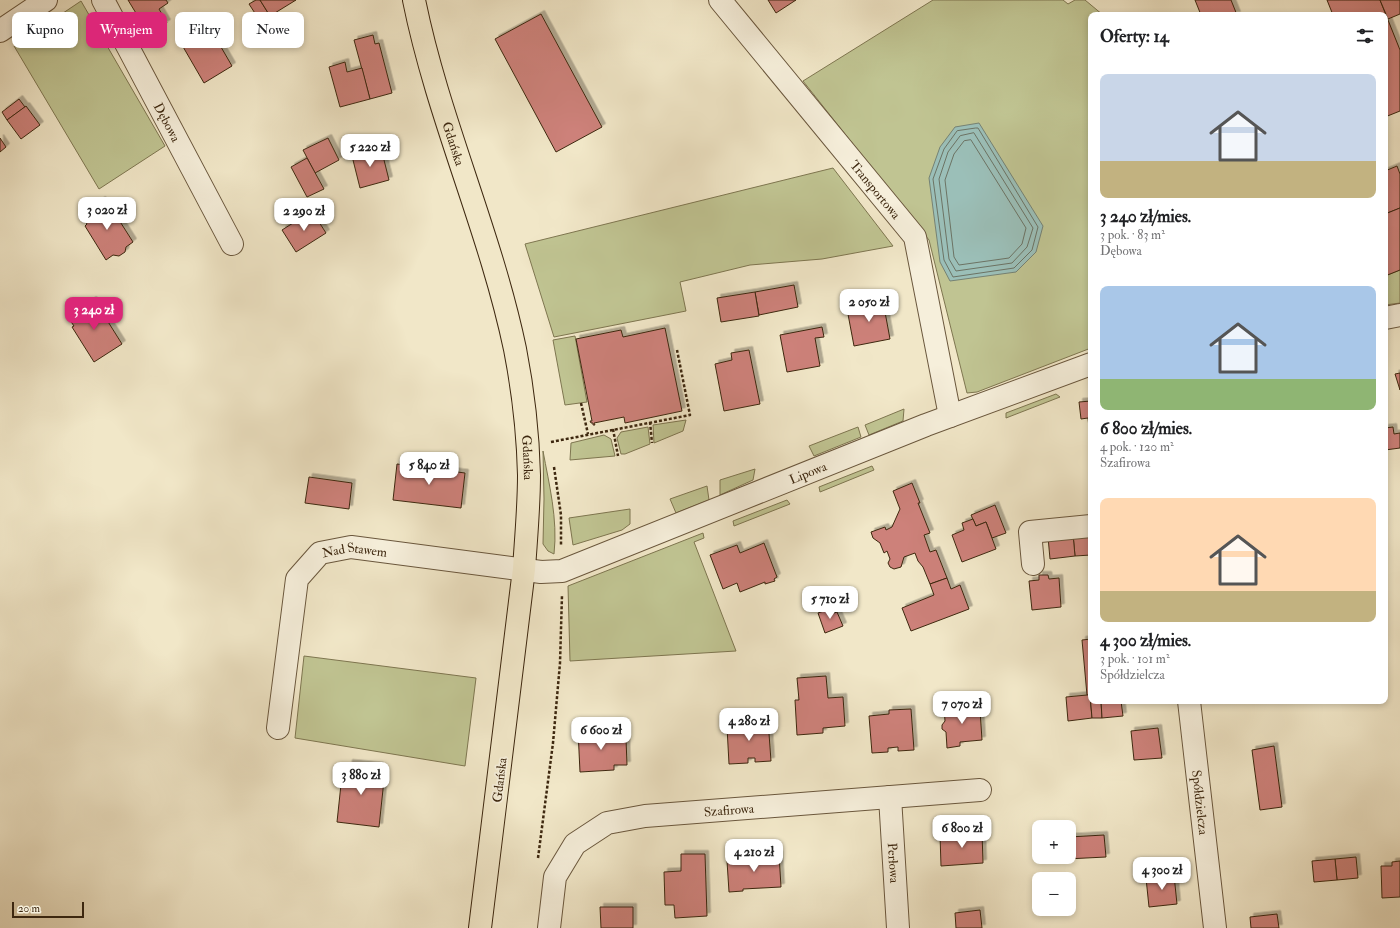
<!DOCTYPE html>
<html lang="pl">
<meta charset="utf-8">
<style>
:root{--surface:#fff;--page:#f6f6f6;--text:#202124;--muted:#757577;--accent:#db2777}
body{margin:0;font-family:"IM FELL Double Pica",serif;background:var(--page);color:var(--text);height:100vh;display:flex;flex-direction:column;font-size:15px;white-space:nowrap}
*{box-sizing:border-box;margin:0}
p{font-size:13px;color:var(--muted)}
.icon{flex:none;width:22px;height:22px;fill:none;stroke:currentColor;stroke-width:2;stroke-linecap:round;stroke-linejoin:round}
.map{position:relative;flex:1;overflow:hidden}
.side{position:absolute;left:1088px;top:12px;width:300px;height:692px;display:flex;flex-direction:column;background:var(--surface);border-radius:8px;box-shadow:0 2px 6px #0003}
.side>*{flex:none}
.guide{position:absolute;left:12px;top:12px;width:380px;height:36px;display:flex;gap:8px}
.tools{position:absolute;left:1032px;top:820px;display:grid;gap:8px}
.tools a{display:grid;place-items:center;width:44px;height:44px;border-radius:8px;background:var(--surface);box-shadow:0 2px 6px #0003;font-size:20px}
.scale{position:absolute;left:12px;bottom:10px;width:72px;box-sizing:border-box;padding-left:4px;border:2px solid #3d270f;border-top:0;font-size:11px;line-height:14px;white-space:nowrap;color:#3d270f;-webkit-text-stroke:3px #f6efdb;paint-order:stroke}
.price{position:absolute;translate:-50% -34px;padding:0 9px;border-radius:8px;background:#fff;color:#222;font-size:13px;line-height:26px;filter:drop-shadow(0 1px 2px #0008)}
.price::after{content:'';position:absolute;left:50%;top:24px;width:12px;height:9px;margin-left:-6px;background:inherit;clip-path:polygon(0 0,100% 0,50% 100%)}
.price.selected{background:var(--accent);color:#fff}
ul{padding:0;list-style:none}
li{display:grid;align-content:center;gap:8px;height:212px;padding:0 12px}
li span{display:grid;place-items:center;height:124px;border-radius:8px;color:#555}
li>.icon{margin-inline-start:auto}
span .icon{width:72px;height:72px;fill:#fffc;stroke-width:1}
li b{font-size:17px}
h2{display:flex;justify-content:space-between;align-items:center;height:48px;padding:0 12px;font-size:17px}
.tag{padding:0 14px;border-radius:8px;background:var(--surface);box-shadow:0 2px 6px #0003;font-size:14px;line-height:36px}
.tag.selected{background:var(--accent);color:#fff}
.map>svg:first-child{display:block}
.green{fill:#c0c492;stroke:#7e7650}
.water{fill:#9bbfb8;stroke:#758274}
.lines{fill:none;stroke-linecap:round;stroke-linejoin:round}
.shore{stroke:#6c7364;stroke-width:1}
.building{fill:#cd817a;stroke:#3d270f;filter:url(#shadow)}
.minor-casing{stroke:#6a573d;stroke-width:24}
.major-casing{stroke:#3d270f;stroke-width:24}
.path{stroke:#3d270f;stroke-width:2.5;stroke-dasharray:3 2;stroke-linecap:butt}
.minor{stroke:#f6efdb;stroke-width:22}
.major{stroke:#f1e7c8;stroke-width:22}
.labels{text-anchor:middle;stroke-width:3.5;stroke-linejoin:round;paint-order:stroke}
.street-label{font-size:13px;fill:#3d270f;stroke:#f6efdb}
</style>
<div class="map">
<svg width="1400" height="928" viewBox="0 0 1400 928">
<defs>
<filter id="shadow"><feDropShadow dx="3.5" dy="-3.5" stdDeviation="0" flood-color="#0004"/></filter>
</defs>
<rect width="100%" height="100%" fill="#f1e7c8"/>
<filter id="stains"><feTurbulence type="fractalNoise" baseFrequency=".005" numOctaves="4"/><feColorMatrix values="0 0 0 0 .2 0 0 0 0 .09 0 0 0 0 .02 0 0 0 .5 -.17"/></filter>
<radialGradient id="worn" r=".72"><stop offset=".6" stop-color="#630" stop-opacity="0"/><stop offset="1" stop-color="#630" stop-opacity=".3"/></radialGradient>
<g class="green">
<polygon points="933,0 1063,0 1068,4 1075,0 1085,0 1103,15 1091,15 1091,348 977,392 967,393 929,240 803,81"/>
<polygon points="81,1 165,146 99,189 14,46"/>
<polygon points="833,168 893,246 822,259 750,265 680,282 686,311 554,337 525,244"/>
<polygon points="1400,270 1400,303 1385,305 1385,276"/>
<polygon points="575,336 587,402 565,405 553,340"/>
<polygon points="1056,394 1060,397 1006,418 1006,413"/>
<polygon points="904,409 903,421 869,435 865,425"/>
<polygon points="686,420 683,431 654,443 653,425"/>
<polygon points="648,427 650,444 625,454 621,454 617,438 621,432"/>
<polygon points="858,427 861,437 814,456 809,446"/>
<polygon points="604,435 611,439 615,456 570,460 571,443"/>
<path d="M543,451C549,484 558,519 554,554L548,551L543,544L544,499Z"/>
<polygon points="872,466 874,470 820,492 819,487"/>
<polygon points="755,469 753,480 720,495 720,480"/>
<polygon points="707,486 709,500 676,513 670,499"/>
<polygon points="787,500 790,504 734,526 733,521"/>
<polygon points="630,509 630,524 622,530 573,545 569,518"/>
<polygon points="703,533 704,538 694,542 736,651 570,661 568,586"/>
<polygon points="304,656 476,678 465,766 295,738"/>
</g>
<polygon class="water" points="979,123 1043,226 1036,252 1016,272 950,281 940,262 929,178 940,147 955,127"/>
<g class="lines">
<g class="shore">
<polygon points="976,128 978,128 1038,227 1032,250 1014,268 953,277 944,260 933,179 944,149 957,131"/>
<polygon points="974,133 1033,228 1027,247 1012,263 956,271 949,259 939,179 948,152 960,136"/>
<polygon points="971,140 1026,228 1022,244 1009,258 959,265 954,257 945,180 954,154 964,141"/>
</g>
</g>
<g class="building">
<polygon points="128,0 166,0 168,3 159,9 167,23 148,33"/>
<polygon points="256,0 260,0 270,16 260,21 249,4"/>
<polygon points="260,0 296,0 270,16"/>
<polygon points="768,0 796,0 776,13"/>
<polygon points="1195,0 1231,0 1237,15 1201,15"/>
<polygon points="1327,0 1380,0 1400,50 1400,111 1385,117 1385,15 1333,15"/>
<polygon points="1380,0 1400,0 1400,14 1388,19"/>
<polygon points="541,14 602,127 556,152 495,39"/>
<polygon points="210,28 232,66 204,83 182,45"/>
<polygon points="373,35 375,44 379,43 392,93 370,99 354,40"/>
<polygon points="345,62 347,72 362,68 370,99 340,107 329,67"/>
<polygon points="19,99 25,107 7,120 2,112"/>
<polygon points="26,106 40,125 21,139 7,120"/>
<polygon points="0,138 6,147 0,152"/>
<polygon points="328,138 339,160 315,173 303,150"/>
<polygon points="381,148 389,180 360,188 352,156"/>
<polygon points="307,158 324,189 307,197 291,167"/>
<polygon points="1397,166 1400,174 1400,208 1385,214 1385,171"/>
<polygon points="102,200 108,211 112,209 133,242 126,247 125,252 119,256 113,255 106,260 85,226 87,224 81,214"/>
<polygon points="1400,208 1400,270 1385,276 1385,214"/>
<polygon points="312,211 326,233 296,252 282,230"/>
<polygon points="794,285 798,307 759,315 755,292"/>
<polygon points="755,292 759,316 721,322 717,298"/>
<polygon points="93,300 99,310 100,309 122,344 94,362 72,327 74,326 67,316"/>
<polygon points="889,301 891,311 885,312 890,339 854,346 847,309"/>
<polygon points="822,327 824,337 815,338 820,366 787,372 780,335"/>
<polygon points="665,328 682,411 625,423 624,417 594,423 595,425 593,425 593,423 591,423 590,421 592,421 576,339 621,330 623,337"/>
<polygon points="749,350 760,404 724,411 715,364 732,360 731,353"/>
<polygon points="1400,373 1400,390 1395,374"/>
<polygon points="1091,401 1091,438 1090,438 1088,418 1081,419 1079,402"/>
<polygon points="1393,427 1394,434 1400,433 1400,448 1385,450 1385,428"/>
<polygon points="397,464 465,473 461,508 393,500"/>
<polygon points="309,477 352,483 349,509 305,503"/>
<polygon points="912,483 920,503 918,503 930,533 924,535 930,552 936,550 947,578 930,584 923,567 918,561 915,553 904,557 901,567 894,569 890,567 888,563 890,559 887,551 884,553 880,543 873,538 871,532 885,527 886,530 892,527 900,509 893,491"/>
<polygon points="995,505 1006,533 992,538 986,522 976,526 971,515"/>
<polygon points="973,519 976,526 986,522 996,549 962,562 952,535 964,530 962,523"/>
<polygon points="1091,533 1091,555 1075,556 1073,534"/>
<polygon points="1073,534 1075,556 1050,559 1048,537"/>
<polygon points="764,543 777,577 774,579 775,581 765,584 765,582 740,592 737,583 723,589 710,555 737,545 740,553"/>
<polygon points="1039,575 1048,575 1049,579 1059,578 1061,607 1032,610 1029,581 1039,580"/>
<polygon points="947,578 951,589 960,585 969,609 911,631 902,608 934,595 930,584"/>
<polygon points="832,608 834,613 837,612 843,626 825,633 818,613"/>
<polygon points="1091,639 1091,695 1087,695 1082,640"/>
<polygon points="826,676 828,698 843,697 845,726 823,728 823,733 797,735 795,700 799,700 797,678"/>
<polygon points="1087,695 1090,695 1092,718 1068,721 1066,697"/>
<polygon points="1090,695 1091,695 1091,701 1101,701 1102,718 1092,718"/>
<polygon points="1101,701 1121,701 1123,716 1102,718"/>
<polygon points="967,705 967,711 980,710 982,740 960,742 960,746 947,748 946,732 942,729 942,725 945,721 944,707"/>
<polygon points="911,709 914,750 898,751 898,747 888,748 888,752 872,753 869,716 889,714 889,710"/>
<polygon points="768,720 771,761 755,762 755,758 748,758 748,763 729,764 727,727 745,726 744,721"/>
<polygon points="1158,728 1162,758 1134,760 1131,731"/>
<polygon points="612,729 612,740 626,739 627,765 614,765 614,770 580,772 578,730"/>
<polygon points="1274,746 1282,807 1260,810 1252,750"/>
<polygon points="349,763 380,766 379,780 384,780 379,827 337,822 342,775 348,776"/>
<polygon points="982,832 983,863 941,866 940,835"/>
<polygon points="1104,835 1106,857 1066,859 1066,857 1069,857 1069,837"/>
<polygon points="681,854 705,854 707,916 675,918 674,905 665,905 664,872 681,871"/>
<polygon points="779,854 781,887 743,889 743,891 729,892 727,861 750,858 750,855"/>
<polygon points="1356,857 1358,878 1337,880 1335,859"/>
<polygon points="1335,859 1337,880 1314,882 1312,861"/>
<polygon points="1400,861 1400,897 1382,898 1381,866 1392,866 1392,862"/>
<polygon points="1174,875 1177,904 1149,907 1146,878"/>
<polygon points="600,907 633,907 633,928 601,928"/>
<polygon points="980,910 982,928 956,928 955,913"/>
<polygon points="1277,914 1279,928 1251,928 1250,917"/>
</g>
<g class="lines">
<defs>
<g id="minor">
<path id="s1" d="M103,0L232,244"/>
<path id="s2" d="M720,0L915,237L950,416"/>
<polyline points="0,31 46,0"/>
<polyline points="1385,318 1400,315"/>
<polyline points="1033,564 1030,532 1091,526"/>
<path id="s3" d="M1189,701L1215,928"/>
<path id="s4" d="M278,728L297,579L320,553L351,547L541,572L562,571L926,425L1091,364"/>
<path id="s5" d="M890,797L898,928"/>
<path id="s6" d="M549,928L555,877L575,844L607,823L645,816L980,790"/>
</g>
<g id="major">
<path id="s7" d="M414,0C438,119 490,230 515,349C523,390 528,433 529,475C529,507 526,538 524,569L480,928"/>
</g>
</defs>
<use href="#minor" class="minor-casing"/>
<use href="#major" class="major-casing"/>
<g class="path">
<polyline points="581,403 588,434"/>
<polyline points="650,422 652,443"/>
<polyline points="613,429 618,456"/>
<polyline points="551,442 690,415 677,350"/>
<polyline points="554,467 561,515 561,546"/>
<polyline points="538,858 553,743 560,663 562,595"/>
</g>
<use href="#minor" class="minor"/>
<use href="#major" class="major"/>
</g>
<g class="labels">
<g class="street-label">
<text dy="5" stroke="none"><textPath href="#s1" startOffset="138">Dębowa</textPath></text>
<text dy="5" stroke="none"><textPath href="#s7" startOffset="149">Gdańska</textPath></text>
<text dy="5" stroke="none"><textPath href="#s2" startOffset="245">Transportowa</textPath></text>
<text dy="5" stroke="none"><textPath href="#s7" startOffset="473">Gdańska</textPath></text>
<text dy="5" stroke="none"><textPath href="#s4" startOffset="694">Lipowa</textPath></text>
<text dy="5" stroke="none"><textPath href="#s4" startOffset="220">Nad Stawem</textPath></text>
<text transform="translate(499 780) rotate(-83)" y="5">Gdańska</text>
<text dy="5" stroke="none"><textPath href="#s3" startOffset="102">Spółdzielcza</textPath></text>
<text dy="5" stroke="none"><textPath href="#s6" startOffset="251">Szafirowa</textPath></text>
<text dy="5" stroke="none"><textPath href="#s5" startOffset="66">Perłowa</textPath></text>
</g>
</g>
<rect width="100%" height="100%" filter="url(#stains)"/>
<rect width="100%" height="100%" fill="url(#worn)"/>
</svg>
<div class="tools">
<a>+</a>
<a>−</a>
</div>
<div class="scale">20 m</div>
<b class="price" style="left:370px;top:168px">5 220 zł</b>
<b class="price" style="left:107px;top:231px">3 020 zł</b>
<b class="price" style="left:304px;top:232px">2 290 zł</b>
<b class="price" style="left:869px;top:323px">2 050 zł</b>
<b class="price selected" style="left:94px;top:331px">3 240 zł</b>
<b class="price" style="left:429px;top:486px">5 840 zł</b>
<b class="price" style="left:830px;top:620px">5 710 zł</b>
<b class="price" style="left:962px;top:725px">7 070 zł</b>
<b class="price" style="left:749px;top:742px">4 280 zł</b>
<b class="price" style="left:601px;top:751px">6 600 zł</b>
<b class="price" style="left:361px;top:796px">3 880 zł</b>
<b class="price" style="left:962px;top:849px">6 800 zł</b>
<b class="price" style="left:754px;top:873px">4 210 zł</b>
<b class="price" style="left:1162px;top:891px">4 300 zł</b>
<div class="guide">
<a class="tag">Kupno</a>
<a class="tag selected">Wynajem</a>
<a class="tag">Filtry</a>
<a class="tag">Nowe</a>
</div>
<section class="side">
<h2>Oferty: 14<svg class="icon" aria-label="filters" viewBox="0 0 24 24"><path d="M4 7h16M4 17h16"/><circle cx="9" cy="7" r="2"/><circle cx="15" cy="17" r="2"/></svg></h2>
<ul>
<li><span style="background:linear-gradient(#c9d6e8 70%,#c2b280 0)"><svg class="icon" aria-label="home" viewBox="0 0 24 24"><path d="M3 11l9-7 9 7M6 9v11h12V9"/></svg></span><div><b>3 240 zł/mies.</b><p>3 pok. · 83 m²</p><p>Dębowa</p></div></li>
<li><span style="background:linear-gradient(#a9c7e8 75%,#8fb573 0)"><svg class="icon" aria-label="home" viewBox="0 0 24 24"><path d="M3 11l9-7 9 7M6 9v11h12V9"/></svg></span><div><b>6 800 zł/mies.</b><p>4 pok. · 120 m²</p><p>Szafirowa</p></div></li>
<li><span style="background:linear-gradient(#ffd9b3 75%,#c2b280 0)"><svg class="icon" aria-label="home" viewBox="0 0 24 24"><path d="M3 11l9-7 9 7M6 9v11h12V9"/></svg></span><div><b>4 300 zł/mies.</b><p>3 pok. · 101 m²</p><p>Spółdzielcza</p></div></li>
</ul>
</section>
</div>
